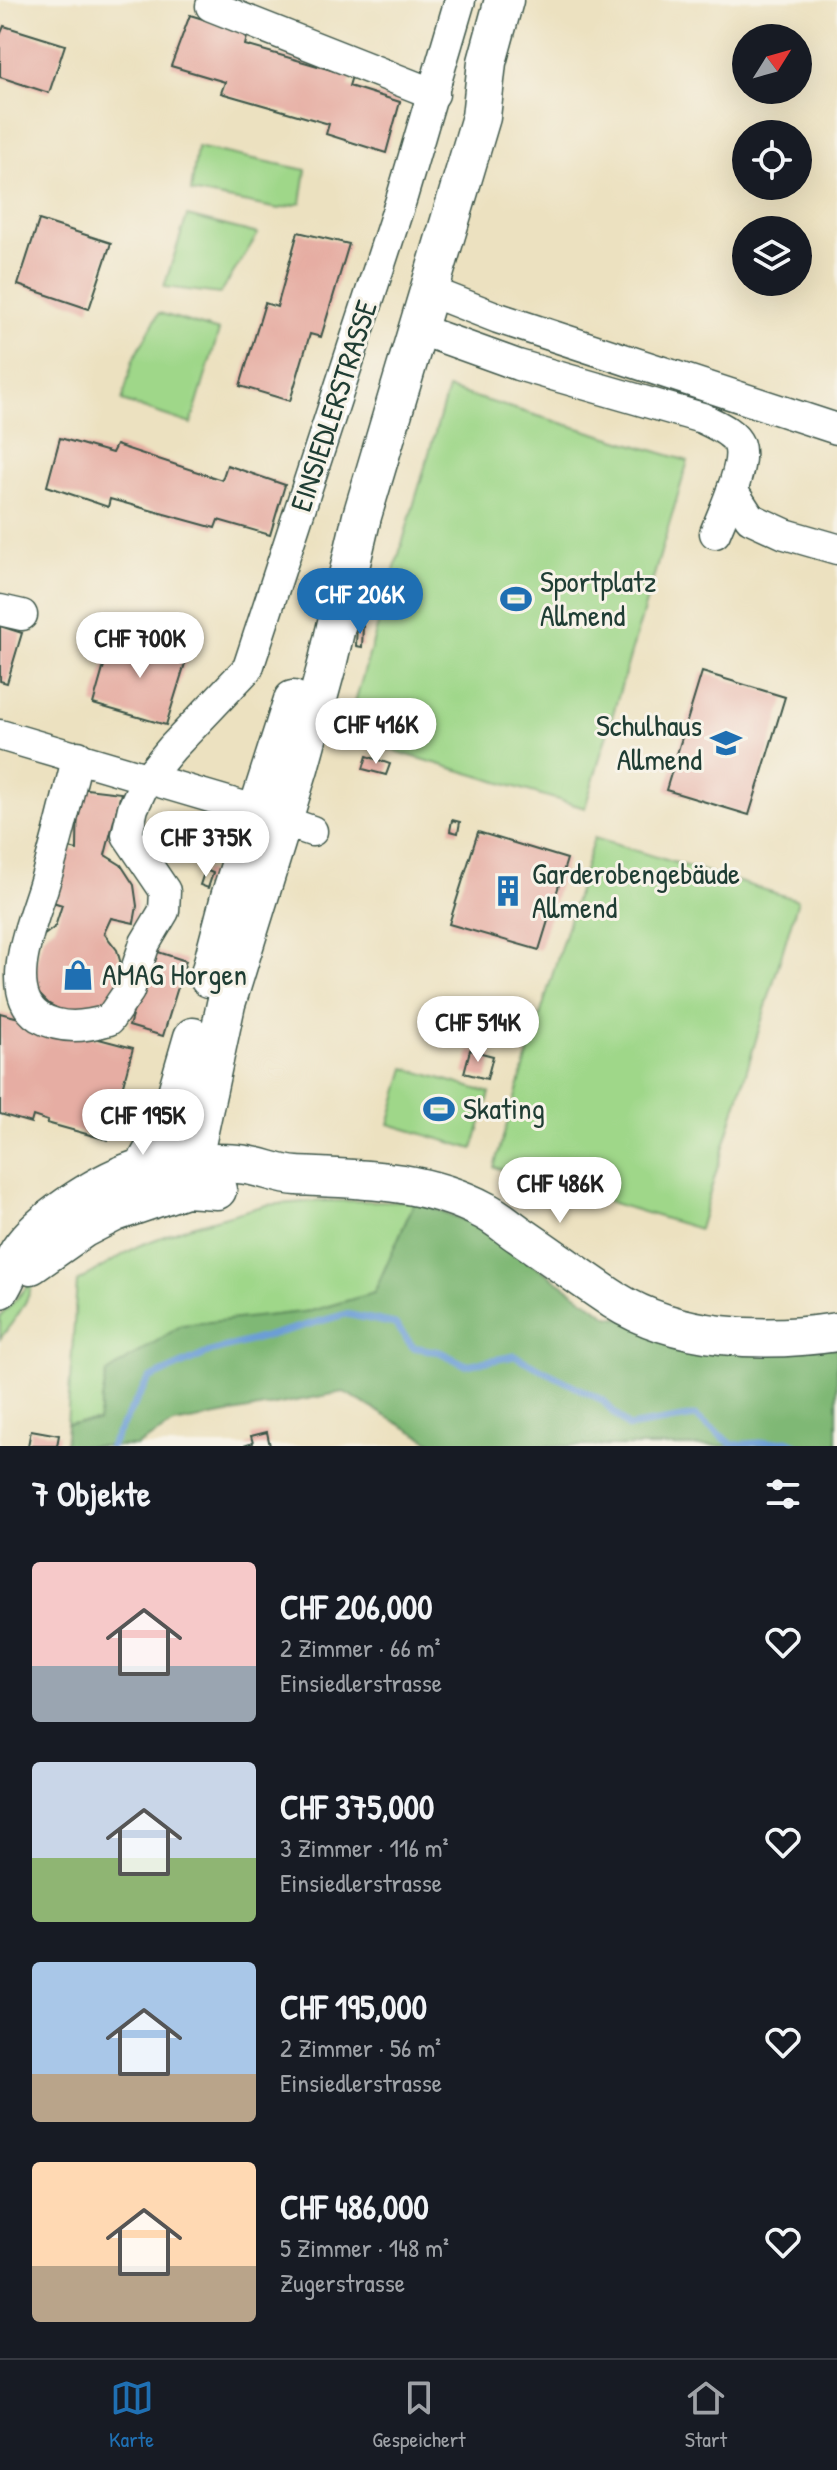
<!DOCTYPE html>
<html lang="de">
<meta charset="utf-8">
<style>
:root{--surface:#171b24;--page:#20242c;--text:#f1f3f6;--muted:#9ea1a6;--line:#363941;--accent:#1f6fb2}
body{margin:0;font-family:"Patrick Hand",sans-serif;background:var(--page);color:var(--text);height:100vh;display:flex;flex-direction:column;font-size:30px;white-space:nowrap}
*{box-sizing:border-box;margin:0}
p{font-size:26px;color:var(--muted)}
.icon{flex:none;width:44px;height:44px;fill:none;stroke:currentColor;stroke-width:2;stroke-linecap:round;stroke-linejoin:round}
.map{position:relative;height:1446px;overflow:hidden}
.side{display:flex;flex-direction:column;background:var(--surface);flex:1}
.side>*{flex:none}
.needle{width:52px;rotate:53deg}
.controls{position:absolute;left:732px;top:24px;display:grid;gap:16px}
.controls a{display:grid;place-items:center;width:80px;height:80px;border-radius:50%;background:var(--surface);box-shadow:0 8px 32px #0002;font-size:40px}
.price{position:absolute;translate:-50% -68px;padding:0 18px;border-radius:28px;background:#fff;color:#222;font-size:26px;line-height:52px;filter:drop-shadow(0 2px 4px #0008)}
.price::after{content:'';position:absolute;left:50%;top:48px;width:24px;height:18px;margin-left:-12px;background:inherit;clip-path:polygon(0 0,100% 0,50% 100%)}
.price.on{background:var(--accent);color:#fff}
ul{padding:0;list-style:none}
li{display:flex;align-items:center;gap:24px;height:200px;padding:0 32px}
li span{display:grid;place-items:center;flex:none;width:224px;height:160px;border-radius:8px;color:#555}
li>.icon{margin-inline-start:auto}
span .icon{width:96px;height:96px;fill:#fffc;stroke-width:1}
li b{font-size:34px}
h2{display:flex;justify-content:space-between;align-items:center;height:96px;padding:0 32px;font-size:34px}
.tab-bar{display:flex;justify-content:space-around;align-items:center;height:112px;border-top:2px solid var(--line);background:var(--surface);font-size:22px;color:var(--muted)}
.tab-bar a{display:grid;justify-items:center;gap:4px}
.tab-bar .on{color:var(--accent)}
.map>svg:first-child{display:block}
.green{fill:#9fd789;stroke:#5f8a5e;stroke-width:2}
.forest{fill:#7fb875;stroke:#4f7a54;stroke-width:2}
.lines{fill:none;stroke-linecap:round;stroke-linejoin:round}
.stream{stroke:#6c9ed6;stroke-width:7}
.building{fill:#e6ada3}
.minor-casing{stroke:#3e5649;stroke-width:33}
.major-casing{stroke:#3e5649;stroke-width:41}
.minor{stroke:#fff;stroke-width:30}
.major{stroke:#fff;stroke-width:38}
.labels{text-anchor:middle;stroke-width:6;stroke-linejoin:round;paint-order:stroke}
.street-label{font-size:30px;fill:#1f3d34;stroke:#f7f3e8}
.poi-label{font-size:30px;fill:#1f3d34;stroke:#f7f3e8;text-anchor:start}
</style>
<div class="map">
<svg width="837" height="1446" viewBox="0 0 837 1446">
<rect width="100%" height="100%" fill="#f7f3e8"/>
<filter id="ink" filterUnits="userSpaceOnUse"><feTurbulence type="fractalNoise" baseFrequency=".0125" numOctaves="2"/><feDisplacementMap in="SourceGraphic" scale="16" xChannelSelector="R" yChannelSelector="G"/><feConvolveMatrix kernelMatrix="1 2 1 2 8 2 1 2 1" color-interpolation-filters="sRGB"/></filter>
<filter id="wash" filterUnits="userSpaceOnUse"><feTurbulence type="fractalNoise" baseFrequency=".006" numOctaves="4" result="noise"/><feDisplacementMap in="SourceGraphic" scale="32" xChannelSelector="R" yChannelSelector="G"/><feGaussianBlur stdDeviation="1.8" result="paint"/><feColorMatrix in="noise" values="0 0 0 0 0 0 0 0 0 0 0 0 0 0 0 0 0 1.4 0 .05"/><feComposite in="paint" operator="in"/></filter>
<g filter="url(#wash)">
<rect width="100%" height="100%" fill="#ece1c0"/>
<g class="green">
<polygon points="197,147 306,170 301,203 279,209 191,192"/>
<polygon points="187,216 258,234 220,294 164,287"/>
<polygon points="159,313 219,331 191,424 122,401 133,360"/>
<polygon points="448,389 688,461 585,808 345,736"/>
<polygon points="594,838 798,900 699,1229 494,1167"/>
<polygon points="405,1068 490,1093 473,1149 389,1124"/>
<polygon points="319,1201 415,1201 374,1293 311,1311 182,1326 98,1421 67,1424 77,1282 138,1246 191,1226 266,1205"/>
<path d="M33,1280C29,1303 14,1320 0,1339V1317Z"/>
</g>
<polygon class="forest" points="415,1201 477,1225 608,1316 837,1348 837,1446 438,1446 344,1392 174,1424 136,1446 65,1446 67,1424 98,1421 107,1373 182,1325 311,1311 374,1293"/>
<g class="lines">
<polyline class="stream" points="110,1446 149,1379 210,1352 346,1314 395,1324 413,1347 440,1352 466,1365 515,1356 602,1400 628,1427 695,1416 733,1445 787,1441 798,1446"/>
</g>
<g id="blocks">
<g class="building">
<polygon points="190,15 248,33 245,45 352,76 349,86 400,102 386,153 326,134 329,124 221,93 225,82 171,66"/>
<polygon points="4,26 65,45 49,93 0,77 0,35"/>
<polygon points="39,220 111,243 89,309 18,285"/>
<polygon points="298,232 349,244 321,337 310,334 290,401 240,386 265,303 277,307"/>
<polygon points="60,438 112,453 116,445 222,480 227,465 285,485 270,535 218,520 215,528 110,499 108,507 47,486"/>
<polygon points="357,625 363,626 362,647 356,646"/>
<polygon points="0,626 22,633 7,683 0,681"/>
<polygon points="113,634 187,657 166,725 93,704"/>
<polygon points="702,672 785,697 749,815 666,790"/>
<polygon points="367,756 390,764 386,775 363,769"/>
<polygon points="78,788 121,793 105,855 121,865 134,885 137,906 134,923 111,918 104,933 117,950 121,964 120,978 105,1002 93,1010 78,1013 62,1011 49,1004 38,993 32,979 43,936 55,927 62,905 53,902 69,848 77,850"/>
<polygon points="452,820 460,822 458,833 450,831"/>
<polygon points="478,832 567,859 539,950 449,924"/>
<polygon points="205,870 213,873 208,888 200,885"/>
<polygon points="152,950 186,961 163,1036 129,1026"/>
<polygon points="0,1013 133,1048 108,1140 47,1123 48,1121 33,1116 31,1123 0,1114"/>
<polygon points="470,1050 493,1056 487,1079 464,1073"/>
<polygon points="31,1430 59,1435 57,1446 28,1446"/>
<polygon points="267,1432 270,1446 244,1446 253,1443 251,1436"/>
</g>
</g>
</g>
<g filter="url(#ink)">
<use href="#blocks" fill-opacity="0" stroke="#3e5649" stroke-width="2"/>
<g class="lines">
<defs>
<g id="minor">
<polyline points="211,6 434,94"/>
<polyline points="429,291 498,318 837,429"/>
<path d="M418,329L518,365L702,418C715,425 733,431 739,445C746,465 723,513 715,533"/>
<polyline points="732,490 750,518 785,534 837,549"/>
<polyline points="0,610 22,615"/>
<polyline points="0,735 258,811"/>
<path d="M78,756C67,798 58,840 45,881C35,917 0,991 39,1017C62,1030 84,1027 109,1020L129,991L145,943L164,911L165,891L127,835L133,808L147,778L172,748L248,668L402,197L460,0"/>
<polyline points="283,821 312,831"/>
</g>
<g id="major">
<polyline points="209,978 230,897 293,700"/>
<polyline points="182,1165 197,1140 226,1004 299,768 327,665 362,516 481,117 487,62 504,0"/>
<polyline points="143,1168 167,1127 193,1037"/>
<polyline points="31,1265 84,1228 115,1212 185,1188 217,1190"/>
<path d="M0,1289C9,1275 12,1260 22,1247C46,1216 104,1179 142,1168C162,1163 216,1162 238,1164C259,1165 277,1175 297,1176C362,1179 425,1179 485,1211C497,1217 508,1227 520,1235C551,1256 582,1279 614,1300C677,1340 765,1343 837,1332"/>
</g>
</defs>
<use href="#minor" class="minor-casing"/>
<use href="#major" class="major-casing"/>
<use href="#minor" class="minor"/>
<use href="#major" class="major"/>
</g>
</g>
<defs>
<symbol id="stadium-bare" viewBox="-9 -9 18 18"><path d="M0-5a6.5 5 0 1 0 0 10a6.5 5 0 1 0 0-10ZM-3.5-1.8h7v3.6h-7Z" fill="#1f6fb2" stroke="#f7f3e8" stroke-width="2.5" paint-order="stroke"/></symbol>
<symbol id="school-bare" viewBox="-9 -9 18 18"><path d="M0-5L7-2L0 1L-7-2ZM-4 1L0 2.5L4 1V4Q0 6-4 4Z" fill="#1f6fb2" stroke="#f7f3e8" stroke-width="2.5" paint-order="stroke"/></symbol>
<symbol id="building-bare" viewBox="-9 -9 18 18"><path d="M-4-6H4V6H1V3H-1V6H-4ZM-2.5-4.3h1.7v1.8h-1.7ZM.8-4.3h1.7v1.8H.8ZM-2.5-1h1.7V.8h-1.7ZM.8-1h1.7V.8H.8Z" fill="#1f6fb2" stroke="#f7f3e8" stroke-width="2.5" paint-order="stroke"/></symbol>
<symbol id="shop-bare" viewBox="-9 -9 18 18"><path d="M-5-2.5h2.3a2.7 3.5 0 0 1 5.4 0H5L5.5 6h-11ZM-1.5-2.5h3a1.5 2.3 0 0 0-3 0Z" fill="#1f6fb2" stroke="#f7f3e8" stroke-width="2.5" paint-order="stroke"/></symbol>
</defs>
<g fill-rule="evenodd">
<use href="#stadium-bare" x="494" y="577" width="44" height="44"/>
<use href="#school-bare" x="704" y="721" width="44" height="44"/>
<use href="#building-bare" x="486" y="869" width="44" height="44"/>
<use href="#shop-bare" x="56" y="953" width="44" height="44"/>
<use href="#stadium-bare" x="417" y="1087" width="44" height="44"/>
</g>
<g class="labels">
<g class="street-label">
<text transform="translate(334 406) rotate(-72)" y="10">EINSIEDLERSTRASSE</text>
</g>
<g class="poi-label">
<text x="540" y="592">Sportplatz<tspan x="540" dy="34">Allmend</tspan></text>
<text x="702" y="736" text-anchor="end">Schulhaus<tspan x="702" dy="34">Allmend</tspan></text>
<text x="532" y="884">Garderobengebäude<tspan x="532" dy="34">Allmend</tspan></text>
<text x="102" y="985">AMAG Horgen</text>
<text x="463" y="1119">Skating</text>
</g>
</g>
</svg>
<div class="controls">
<a><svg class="needle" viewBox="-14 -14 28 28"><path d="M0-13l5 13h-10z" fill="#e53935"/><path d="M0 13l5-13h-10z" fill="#9ea1a6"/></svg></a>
<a><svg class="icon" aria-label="locate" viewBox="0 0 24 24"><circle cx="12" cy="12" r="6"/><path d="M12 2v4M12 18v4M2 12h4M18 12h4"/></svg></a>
<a><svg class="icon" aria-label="layers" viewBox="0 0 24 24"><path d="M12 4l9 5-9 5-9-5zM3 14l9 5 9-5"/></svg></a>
</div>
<b class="price on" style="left:360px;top:636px">CHF 206K</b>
<b class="price" style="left:140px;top:680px">CHF 700K</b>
<b class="price" style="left:376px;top:766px">CHF 416K</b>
<b class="price" style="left:206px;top:879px">CHF 375K</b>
<b class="price" style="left:478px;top:1064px">CHF 514K</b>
<b class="price" style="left:143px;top:1157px">CHF 195K</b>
<b class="price" style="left:560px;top:1225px">CHF 486K</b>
</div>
<section class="side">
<h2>7 Objekte<svg class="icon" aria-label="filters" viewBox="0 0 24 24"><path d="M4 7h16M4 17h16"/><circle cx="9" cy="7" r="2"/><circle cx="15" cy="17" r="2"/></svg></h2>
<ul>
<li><span style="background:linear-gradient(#f6c9c9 65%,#9aa5b1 0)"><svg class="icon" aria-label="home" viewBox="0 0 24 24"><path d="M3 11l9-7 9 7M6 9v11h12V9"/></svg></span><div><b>CHF 206,000</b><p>2 Zimmer · 66 m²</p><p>Einsiedlerstrasse</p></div><svg class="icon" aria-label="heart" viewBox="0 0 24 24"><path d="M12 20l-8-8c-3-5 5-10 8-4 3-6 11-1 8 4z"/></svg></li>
<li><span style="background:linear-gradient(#c9d6e8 60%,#8fb573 0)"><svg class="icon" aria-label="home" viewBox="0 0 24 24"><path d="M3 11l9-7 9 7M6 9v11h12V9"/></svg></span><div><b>CHF 375,000</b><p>3 Zimmer · 116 m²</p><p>Einsiedlerstrasse</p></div><svg class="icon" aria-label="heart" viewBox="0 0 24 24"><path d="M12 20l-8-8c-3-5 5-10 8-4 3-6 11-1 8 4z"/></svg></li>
<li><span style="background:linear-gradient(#a9c7e8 70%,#b9a48a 0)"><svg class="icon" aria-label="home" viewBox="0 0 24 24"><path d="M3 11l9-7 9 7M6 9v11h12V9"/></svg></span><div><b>CHF 195,000</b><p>2 Zimmer · 56 m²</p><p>Einsiedlerstrasse</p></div><svg class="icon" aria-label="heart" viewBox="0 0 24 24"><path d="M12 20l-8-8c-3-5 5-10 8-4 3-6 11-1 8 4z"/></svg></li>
<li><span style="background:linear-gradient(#ffd9b3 65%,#b9a48a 0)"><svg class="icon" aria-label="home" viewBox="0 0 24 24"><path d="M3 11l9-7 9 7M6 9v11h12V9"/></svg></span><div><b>CHF 486,000</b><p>5 Zimmer · 148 m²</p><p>Zugerstrasse</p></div><svg class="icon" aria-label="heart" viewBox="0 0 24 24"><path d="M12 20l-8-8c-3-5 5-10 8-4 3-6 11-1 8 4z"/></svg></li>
</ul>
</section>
<nav class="tab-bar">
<a class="on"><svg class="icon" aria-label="map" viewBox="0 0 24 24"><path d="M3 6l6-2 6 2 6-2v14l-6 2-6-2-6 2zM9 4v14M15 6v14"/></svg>Karte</a>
<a><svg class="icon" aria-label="saved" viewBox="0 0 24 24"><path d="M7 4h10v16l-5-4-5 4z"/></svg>Gespeichert</a>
<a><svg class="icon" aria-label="home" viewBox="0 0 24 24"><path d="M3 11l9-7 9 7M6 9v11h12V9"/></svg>Start</a>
</nav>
